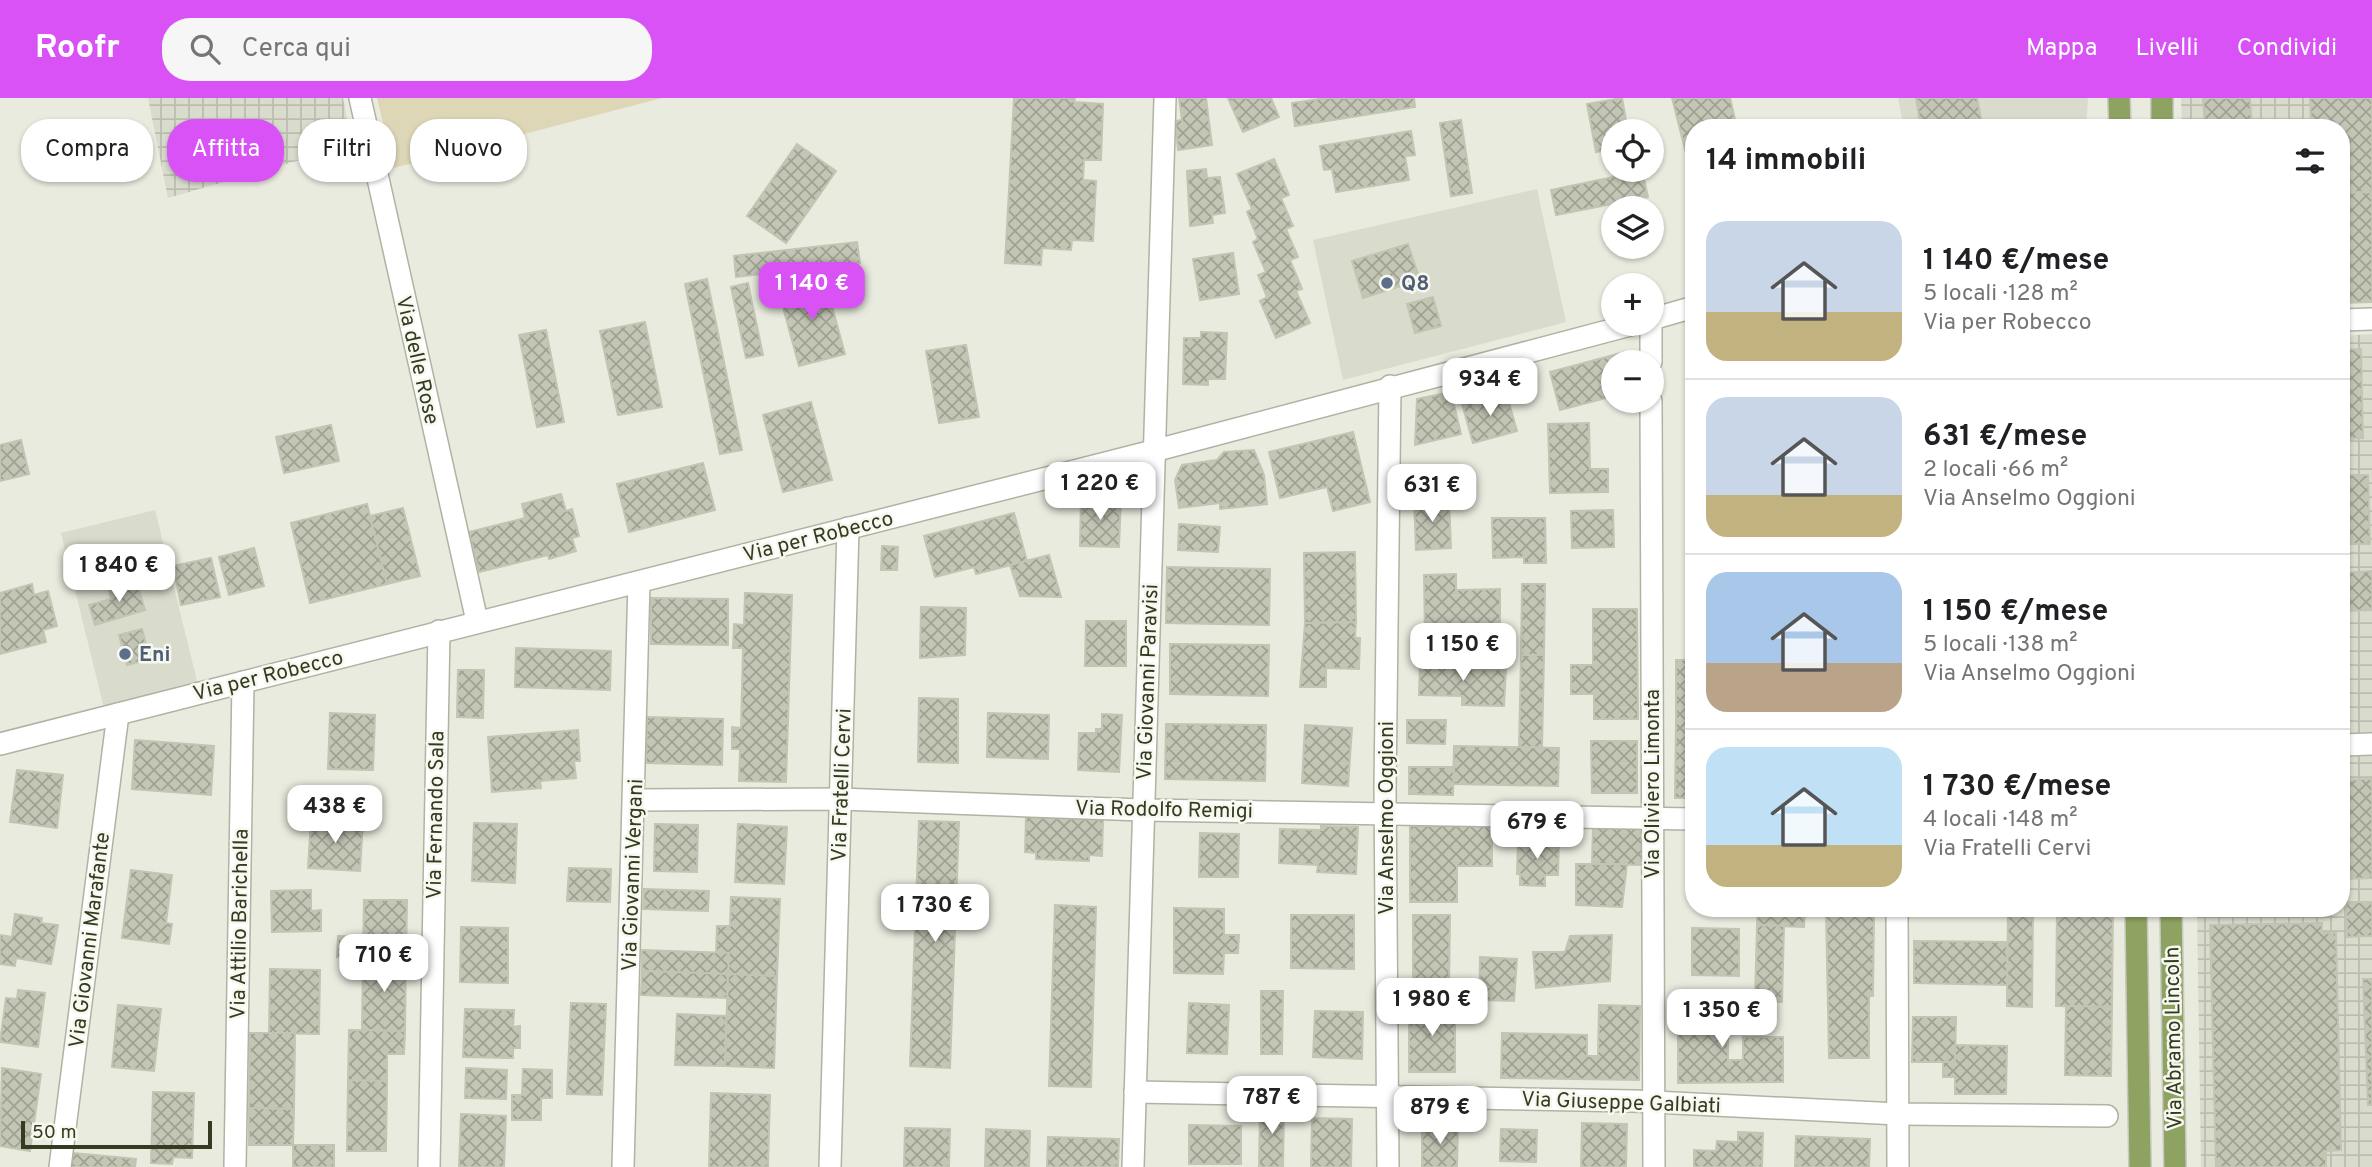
<!DOCTYPE html>
<html lang="it">
<meta charset="utf-8">
<style>
:root{--surface:#fff;--page:#f6f6f6;--text:#202124;--muted:#757577;--line:#e0e0e0;--accent:#d952f6}
body{margin:0;font-family:Overpass,sans-serif;background:var(--page);color:var(--text);height:100vh;display:flex;flex-direction:column;font-size:26px;white-space:nowrap}
*{box-sizing:border-box;margin:0}
p{font-size:23px;color:var(--muted)}
.icon{flex:none;width:38px;height:38px;fill:none;stroke:currentColor;stroke-width:2;stroke-linecap:round;stroke-linejoin:round}
.map{position:relative;flex:1;overflow:hidden}
.sheet{position:absolute;left:1685px;top:21px;width:665px;height:798px;display:flex;flex-direction:column;background:var(--surface);border-radius:28px;box-shadow:0 2px 5px #0004}
.sheet>*{flex:none}
.hud{position:absolute;left:21px;top:21px;width:665px;height:63px;display:flex;gap:14px}
.fabs{position:absolute;left:1601px;top:21px;display:grid;gap:14px}
.fabs a{display:grid;place-items:center;width:63px;height:63px;border-radius:50%;background:var(--surface);box-shadow:0 2px 5px #0004;font-size:35px}
.scale{position:absolute;left:21px;bottom:18px;width:191px;box-sizing:border-box;padding-left:7px;border:4px solid #333c20;border-top:0;font-size:19px;line-height:24px;white-space:nowrap;color:#333c20;-webkit-text-stroke:5px #f7f8f0;paint-order:stroke}
.price{position:absolute;translate:-50% -60px;padding:0 16px;border-radius:14px;background:#fff;color:#222;font-size:23px;line-height:46px;filter:drop-shadow(0 2px 4px #0008)}
.price::after{content:'';position:absolute;left:50%;top:42px;width:21px;height:16px;margin-left:-10px;background:inherit;clip-path:polygon(0 0,100% 0,50% 100%)}
.price.on{background:var(--accent);color:#fff}
ul{padding:0;list-style:none}
li{display:flex;align-items:center;gap:21px;height:175px;padding:0 21px}
li+li{border-top:2px solid var(--line)}
li span{display:grid;place-items:center;flex:none;width:196px;height:140px;border-radius:21px;color:#555}
li>.icon{margin-inline-start:auto}
span .icon{width:84px;height:84px;fill:#fffc;stroke-width:1}
li b{font-size:30px}
h2{display:flex;justify-content:space-between;align-items:center;height:84px;padding:0 21px;font-size:30px}
.tag{padding:0 24px;border-radius:28px;background:var(--surface);box-shadow:0 2px 5px #0004;font-size:24px;line-height:63px}
.tag.on{background:var(--accent);color:#fff}
header{display:flex;align-items:center;gap:42px;box-sizing:border-box;height:98px;padding:0 35px;background:var(--accent);color:#fff}
header strong{font-size:33px}
nav{display:flex;gap:38px;margin-inline-start:auto;font-size:24px}
.search{width:490px;height:63px;background:var(--page);display:flex;align-items:center;gap:18px;box-sizing:border-box;padding:0 24px;border-radius:28px;color:var(--muted);font-size:26px}
.map>svg:first-child{display:block}
.built{fill:#d9dbcd}
.industrial{fill:url(#industrial-grid)}
.grass{fill:#ddd7b7}
.building{fill:url(#building-cross-hatch);stroke:#c2c5b2;stroke-width:2}
.lines{fill:none;stroke-linecap:round;stroke-linejoin:round}
.minor-casing{stroke:#afb3a2;stroke-width:24}
.major-casing{stroke:#c6c8c1;stroke-width:24}
.minor{stroke:#fff;stroke-width:21}
.major{stroke:#8ea262;stroke-width:21}
.service-dot{fill:#5c6f8a;stroke:#f7f8f0;stroke-width:2.5}
.labels{text-anchor:middle;stroke-width:5;stroke-linejoin:round;paint-order:stroke}
.service-label{font-size:21px;font-weight:bold;fill:#4e5e75;stroke:#f7f8f0;text-anchor:start}
.street-label{font-size:21px;fill:#333c20;stroke:#f7f8f0}
</style>
<header>
<strong>Roofr</strong>
<div class="search"><svg class="icon" aria-label="search" viewBox="0 0 24 24"><circle cx="10" cy="10" r="6"/><path d="M15 15l6 6"/></svg>Cerca qui</div>
<nav><a>Mappa</a><a>Livelli</a><a>Condividi</a></nav>
</header>
<div class="map">
<svg width="2372" height="1069" viewBox="0 0 2372 1069">
<defs>
<pattern id="industrial-grid" width="8" height="8" patternUnits="userSpaceOnUse" patternTransform="scale(1.75)"><rect width="8" height="8" fill="#d9dbcd"/><path d="M0 4h8M4 0v8" fill="none" stroke="#bbbdb0"/></pattern>
<pattern id="building-cross-hatch" width="8" height="8" patternUnits="userSpaceOnUse" patternTransform="scale(1.75)"><rect width="8" height="8" fill="#c3c6b5"/><path d="M0 0l8 8M0 8l8-8" fill="none" stroke="#9fa293"/></pattern>
</defs>
<rect width="100%" height="100%" fill="#eaebdf"/>
<g class="built">
<polygon points="1898,0 2088,0 2086,30 1904,30"/>
<polygon points="1537,91 1566,224 1343,282 1313,142"/>
<polygon points="155,412 198,587 104,610 61,435"/>
</g>
<g class="industrial">
<polygon points="148,0 343,0 352,47 168,100"/>
<polygon points="2181,0 2372,0 2372,204 2342,205 2342,30 2182,30"/>
<polygon points="2372,236 2372,1069 2201,1069 2197,810 2342,810 2342,238"/>
</g>
<polygon class="grass" points="377,0 662,0 394,70"/>
<g class="building">
<polygon points="1014,0 1075,0 1074,4 1103,6 1101,62 1084,62 1083,82 1096,83 1093,143 1072,142 1071,152 1042,150 1041,167 1005,165"/>
<polygon points="1179,0 1206,0 1212,47 1178,52 1175,23 1182,22"/>
<polygon points="1228,0 1271,0 1279,19 1243,34"/>
<polygon points="1326,0 1414,0 1415,9 1295,28 1292,5"/>
<polygon points="1622,0 1628,33 1614,33 1614,51 1596,54 1587,6"/>
<polygon points="1672,0 1730,0 1737,30 1694,30 1694,87"/>
<polygon points="1916,0 1977,0 1983,30 1921,30"/>
<polygon points="2203,0 2250,0 2252,30 2205,30"/>
<polygon points="2310,0 2372,0 2372,94 2342,95 2342,30 2311,30"/>
<polygon points="1461,22 1472,95 1451,98 1440,25"/>
<polygon points="1411,33 1415,57 1405,58 1409,82 1336,94 1332,71 1324,72 1320,48"/>
<polygon points="797,46 836,73 786,145 747,118"/>
<polygon points="1274,61 1289,97 1281,100 1293,128 1286,131 1298,159 1290,162 1302,191 1296,193 1310,225 1276,240 1260,203 1267,199 1258,177 1266,174 1253,144 1258,141 1247,114 1252,111 1237,76"/>
<polygon points="1206,71 1207,80 1220,79 1225,115 1212,117 1213,125 1190,128 1187,73"/>
<polygon points="1642,73 1648,99 1556,117 1551,92"/>
<polygon points="2372,94 2372,204 2342,205 2342,95"/>
<polygon points="857,144 860,165 736,179 734,158"/>
<polygon points="1408,146 1420,182 1363,200 1352,163"/>
<polygon points="1233,155 1239,196 1200,202 1193,161"/>
<polygon points="824,179 845,256 799,268 778,191"/>
<polygon points="707,181 742,352 720,356 685,186"/>
<polygon points="748,185 763,257 746,260 731,189"/>
<polygon points="1433,199 1441,228 1415,235 1407,206"/>
<polygon points="645,224 662,309 618,317 600,233"/>
<polygon points="546,232 564,324 537,329 519,237"/>
<polygon points="1201,234 1227,235 1225,281 1208,281 1208,287 1183,286 1184,240 1201,240"/>
<polygon points="966,247 979,319 939,325 926,253"/>
<polygon points="2361,251 2363,340 2342,341 2342,252"/>
<polygon points="1625,254 1628,264 1614,264 1614,298 1560,312 1550,274"/>
<polygon points="1451,294 1461,336 1415,347 1417,301"/>
<polygon points="1506,294 1517,333 1473,345 1462,306"/>
<polygon points="811,304 832,382 783,394 763,317"/>
<polygon points="1589,325 1590,371 1608,371 1608,394 1550,395 1548,326"/>
<polygon points="331,327 339,363 284,375 276,339"/>
<polygon points="1353,334 1370,404 1333,413 1327,389 1280,400 1269,354"/>
<polygon points="21,342 29,376 0,383 0,347"/>
<polygon points="1254,352 1264,377 1267,406 1220,411 1220,405 1179,410 1175,382 1182,367 1217,362 1224,354"/>
<polygon points="703,365 715,412 629,434 617,386"/>
<polygon points="2342,377 2368,377 2370,446 2342,446"/>
<polygon points="561,396 566,413 572,411 579,438 572,440 576,453 549,461 548,457 479,474 469,434 525,420 522,406"/>
<polygon points="1081,399 1121,400 1119,449 1080,448"/>
<polygon points="1449,399 1451,450 1416,452 1414,401"/>
<polygon points="367,406 387,486 310,505 291,425"/>
<polygon points="403,410 420,478 387,486 370,418"/>
<polygon points="1613,412 1614,449 1572,450 1571,413"/>
<polygon points="1014,415 1027,463 976,476 974,469 935,479 924,438"/>
<polygon points="1492,420 1545,420 1546,465 1524,465 1524,459 1493,460"/>
<polygon points="1179,426 1220,429 1218,454 1178,452"/>
<polygon points="882,448 898,449 897,472 881,472"/>
<polygon points="254,450 264,488 229,497 219,459"/>
<polygon points="1355,454 1356,524 1305,525 1304,455"/>
<polygon points="1049,457 1061,499 1020,498 1010,467"/>
<polygon points="211,460 220,499 181,507 173,468"/>
<polygon points="1167,469 1270,471 1269,527 1166,525"/>
<polygon points="2372,473 2372,512 2342,513 2342,475"/>
<polygon points="1456,476 1456,492 1500,491 1500,539 1425,540 1424,477"/>
<polygon points="136,482 145,512 95,527 89,507 111,501 109,490"/>
<polygon points="32,486 34,497 48,493 57,528 43,532 46,544 0,556 0,495"/>
<polygon points="1522,486 1545,486 1544,557 1521,557"/>
<polygon points="745,495 792,497 786,684 739,683 740,651 732,651 732,629 741,630 743,550 733,550 734,526 744,527"/>
<polygon points="651,500 728,501 728,547 651,546"/>
<polygon points="921,509 966,510 965,557 920,560"/>
<polygon points="1593,511 1637,511 1638,621 1594,621 1594,596 1571,596 1571,567 1593,567"/>
<polygon points="1086,523 1126,523 1126,568 1085,568"/>
<polygon points="1356,524 1355,540 1360,540 1359,571 1326,570 1326,589 1300,589 1305,525"/>
<polygon points="142,531 150,561 127,567 119,537"/>
<polygon points="1170,546 1269,547 1268,598 1170,596"/>
<polygon points="516,550 611,553 610,592 515,589"/>
<polygon points="1521,557 1544,557 1542,649 1519,649"/>
<rect x="1676" y="562" width="18" height="61"/>
<polygon points="1420,563 1466,564 1466,571 1506,572 1504,608 1462,607 1462,598 1419,597"/>
<polygon points="458,572 484,572 483,620 457,619"/>
<polygon points="919,600 958,601 958,665 918,664"/>
<polygon points="330,615 375,617 373,672 328,671"/>
<polygon points="988,615 1049,617 1048,661 987,659"/>
<polygon points="1102,616 1122,617 1119,674 1078,672 1079,635 1096,635 1096,631 1102,631"/>
<polygon points="647,619 723,621 722,667 646,665"/>
<polygon points="1407,622 1446,622 1445,646 1407,645"/>
<polygon points="1676,623 1694,623 1694,700 1675,700"/>
<polygon points="1166,626 1266,627 1265,683 1165,681"/>
<polygon points="1305,627 1352,630 1348,688 1302,685"/>
<polygon points="578,632 580,663 574,663 576,680 540,683 541,690 492,694 488,639"/>
<polygon points="135,642 214,648 211,697 132,691"/>
<polygon points="1591,643 1637,643 1637,695 1592,695"/>
<polygon points="1454,648 1559,650 1558,688 1453,686"/>
<polygon points="1409,669 1454,669 1453,697 1409,696"/>
<polygon points="17,672 63,677 57,730 10,724"/>
<polygon points="2372,681 2372,780 2342,781 2342,682"/>
<polygon points="1026,719 1103,722 1102,758 1089,757 1089,763 1036,761 1036,755 1025,754"/>
<polygon points="311,720 363,724 360,773 308,770"/>
<polygon points="919,723 959,724 950,970 910,968"/>
<polygon points="474,725 517,726 515,785 472,783"/>
<polygon points="655,726 698,727 697,774 654,773"/>
<polygon points="738,726 787,729 784,786 735,784"/>
<polygon points="1593,727 1645,728 1644,767 1592,766"/>
<polygon points="1321,728 1358,729 1356,776 1317,774 1318,767 1279,765 1280,731 1321,732"/>
<polygon points="1410,728 1492,728 1492,768 1457,768 1457,804 1410,804"/>
<polygon points="1200,735 1239,736 1238,779 1199,779"/>
<polygon points="1518,741 1559,742 1558,777 1545,777 1545,788 1520,787 1520,776 1517,776"/>
<polygon points="1576,766 1627,766 1622,809 1576,807"/>
<polygon points="569,770 611,771 610,804 567,803"/>
<polygon points="131,772 172,777 166,825 172,826 169,846 122,840"/>
<polygon points="644,791 709,793 708,813 643,811"/>
<polygon points="311,792 311,813 321,812 321,833 272,834 271,793"/>
<polygon points="731,799 780,801 777,878 728,876 729,855 716,855 717,828 730,828"/>
<polygon points="364,802 407,802 406,860 363,859"/>
<polygon points="2346,804 2372,804 2372,838 2347,839"/>
<polygon points="1055,807 1096,809 1091,989 1049,988"/>
<polygon points="1174,810 1224,811 1224,837 1239,837 1238,855 1224,855 1223,876 1174,875"/>
<polygon points="1758,810 1805,810 1804,829 1757,827"/>
<polygon points="2008,810 2033,810 2032,909 2007,908"/>
<polygon points="2057,810 2113,810 2112,909 2056,908"/>
<polygon points="1826,813 1874,813 1873,898 1869,898 1869,960 1829,960"/>
<polygon points="15,816 42,820 41,825 58,827 51,866 16,860 15,868 0,866 0,837 12,839"/>
<polygon points="1291,817 1354,817 1354,871 1291,870"/>
<polygon points="1413,817 1450,817 1449,888 1413,888"/>
<polygon points="2322,825 2322,835 2336,835 2341,1052 2326,1053 2326,1069 2216,1069 2210,827"/>
<polygon points="1757,827 1784,828 1782,904 1755,903"/>
<polygon points="461,829 508,830 508,885 460,884"/>
<polygon points="1692,830 1739,831 1739,878 1692,877"/>
<polygon points="1612,837 1610,883 1536,890 1533,854 1565,854 1570,838"/>
<polygon points="338,838 364,839 363,859 337,859"/>
<polygon points="1914,843 2007,844 2007,887 1914,885"/>
<polygon points="642,852 729,855 728,876 642,873"/>
<polygon points="363,859 406,860 405,933 362,932"/>
<polygon points="1480,859 1517,861 1514,903 1479,902"/>
<polygon points="270,871 320,872 319,936 269,935"/>
<polygon points="642,873 728,876 727,900 641,897"/>
<polygon points="728,876 777,878 774,970 725,968"/>
<polygon points="2363,881 2372,881 2372,1007 2368,1007"/>
<polygon points="18,892 45,895 38,949 0,944 6,900 17,901"/>
<polygon points="1261,893 1283,893 1282,956 1261,956"/>
<polygon points="1678,903 1728,903 1728,962 1743,962 1743,939 1783,939 1783,984 1678,985"/>
<polygon points="571,905 606,906 602,997 567,996"/>
<polygon points="1189,905 1229,907 1227,956 1187,955"/>
<polygon points="1409,906 1455,907 1455,974 1409,974"/>
<polygon points="118,907 161,911 154,973 112,969"/>
<polygon points="1599,907 1640,908 1639,982 1501,980 1502,935 1587,937 1587,958 1598,958"/>
<polygon points="2066,908 2112,909 2111,978 2065,977"/>
<polygon points="465,911 514,912 513,929 520,928 520,950 513,950 513,960 463,959"/>
<polygon points="1315,913 1363,914 1362,961 1313,959"/>
<polygon points="677,916 726,918 725,968 675,967"/>
<polygon points="1913,919 1956,919 1955,964 1912,964"/>
<polygon points="349,932 405,933 404,956 387,956 387,983 348,982"/>
<polygon points="250,935 295,935 294,1011 249,1010"/>
<polygon points="1955,947 2007,948 2006,996 1955,996 1955,979 1943,979 1943,964 1955,964"/>
<polygon points="2,970 41,976 30,1053 0,1048"/>
<polygon points="466,970 507,972 506,1001 465,1000"/>
<polygon points="523,971 552,972 552,1000 541,1000 541,1022 512,1022 512,997 522,997"/>
<polygon points="348,982 387,983 386,1053 347,1053"/>
<polygon points="153,994 194,995 192,1060 173,1059 172,1066 151,1065"/>
<polygon points="711,995 770,997 768,1069 709,1069"/>
<polygon points="1260,1008 1284,1008 1283,1069 1259,1069"/>
<polygon points="249,1010 294,1011 293,1047 249,1047"/>
<polygon points="461,1016 506,1018 504,1069 459,1069"/>
<polygon points="1312,1020 1352,1021 1351,1069 1311,1069"/>
<polygon points="1582,1025 1627,1026 1626,1069 1581,1069"/>
<polygon points="1189,1027 1241,1028 1241,1066 1189,1066"/>
<polygon points="1422,1027 1458,1027 1457,1069 1422,1069"/>
<polygon points="905,1030 950,1031 949,1069 904,1069"/>
<polygon points="986,1031 1030,1033 1029,1069 985,1069"/>
<polygon points="1501,1031 1537,1032 1536,1064 1500,1063"/>
<polygon points="1738,1034 1763,1035 1762,1069 1694,1069 1694,1052 1716,1053 1717,1043 1738,1044"/>
<polygon points="1796,1038 1870,1041 1869,1069 1795,1069"/>
<polygon points="1048,1039 1119,1041 1118,1069 1047,1069"/>
<rect x="293" y="1047" width="41" height="22"/>
<polygon points="73,1055 136,1061 135,1069 71,1069"/>
</g>
<g class="lines">
<defs>
<g id="minor">
<polyline points="360,0 477,523"/>
<polyline points="1652,221 1694,209"/>
<polyline points="2342,222 2372,221"/>
<polyline points="1651,226 1651,264"/>
<polyline points="1651,303 1654,1069"/>
<polyline points="0,646 1157,352 1634,226"/>
<polyline points="2342,647 2372,646"/>
<polyline points="635,702 840,701 1142,712 1694,721"/>
<polyline points="1897,810 1898,1069"/>
<polyline points="1135,994 1634,1003 1898,1016 2107,1018"/>
<polyline points="60,1069 118,616"/>
<polyline points="235,1069 243,584"/>
<polyline points="429,1069 439,533"/>
<polyline points="623,1069 639,484"/>
<polyline points="830,1069 848,430"/>
<polyline points="1133,1069 1165,0"/>
<polyline points="1388,1069 1385,691 1390,288"/>
</g>
<g id="major">
<polyline points="2119,0 2120,30"/>
<polyline points="2162,0 2162,30"/>
<polyline points="2136,810 2140,1069"/>
<polyline points="2171,810 2175,1069"/>
</g>
</defs>
<use href="#minor" class="minor-casing"/>
<use href="#major" class="major-casing"/>
<use href="#minor" class="minor"/>
<use href="#major" class="major"/>
</g>
<g class="service-dot">
<circle cx="1387" cy="185" r="7"/>
<circle cx="125" cy="556" r="7"/>
</g>
<g class="labels">
<g class="service-label">
<text x="1401" y="192">Q8</text>
<text x="139" y="563">Eni</text>
</g>
<g class="street-label">
<text transform="translate(418 262) rotate(77)" y="7">Via delle Rose</text>
<text transform="translate(818 438) rotate(-14)" y="7">Via per Robecco</text>
<text transform="translate(268 577) rotate(-14)" y="7">Via per Robecco</text>
<text transform="translate(1147 584) rotate(-88)" y="7">Via Giovanni Paravisi</text>
<text transform="translate(1652 686) rotate(-90)" y="7">Via Oliviero Limonta</text>
<text transform="translate(841 687) rotate(-88)" y="7">Via Fratelli Cervi</text>
<text transform="translate(1164 711) rotate(1)" y="7">Via Rodolfo Remigi</text>
<text transform="translate(435 717) rotate(-89)" y="7">Via Fernando Sala</text>
<text transform="translate(1386 720) rotate(-90)" y="7">Via Anselmo Oggioni</text>
<text transform="translate(632 777) rotate(-88)" y="7">Via Giovanni Vergani</text>
<text transform="translate(239 826) rotate(-89)" y="7">Via Attilio Barichella</text>
<text transform="translate(89 842) rotate(-83)" y="7">Via Giovanni Marafante</text>
<text transform="translate(2173 940) rotate(-91)" y="7">Via Abramo Lincoln</text>
<text transform="translate(1621 1004) rotate(2)" y="7">Via Giuseppe Galbiati</text>
</g>
</g>
</svg>
<div class="fabs">
<a><svg class="icon" aria-label="locate" viewBox="0 0 24 24"><circle cx="12" cy="12" r="6"/><path d="M12 2v4M12 18v4M2 12h4M18 12h4"/></svg></a>
<a><svg class="icon" aria-label="layers" viewBox="0 0 24 24"><path d="M12 4l9 5-9 5-9-5zM3 14l9 5 9-5"/></svg></a>
<a>+</a>
<a>−</a>
</div>
<div class="scale">50 m</div>
<b class="price on" style="left:812px;top:224px">1 140 €</b>
<b class="price" style="left:1490px;top:320px">934 €</b>
<b class="price" style="left:1100px;top:424px">1 220 €</b>
<b class="price" style="left:1432px;top:426px">631 €</b>
<b class="price" style="left:119px;top:506px">1 840 €</b>
<b class="price" style="left:1463px;top:585px">1 150 €</b>
<b class="price" style="left:335px;top:747px">438 €</b>
<b class="price" style="left:1537px;top:763px">679 €</b>
<b class="price" style="left:935px;top:846px">1 730 €</b>
<b class="price" style="left:384px;top:896px">710 €</b>
<b class="price" style="left:1432px;top:940px">1 980 €</b>
<b class="price" style="left:1722px;top:951px">1 350 €</b>
<b class="price" style="left:1272px;top:1038px">787 €</b>
<b class="price" style="left:1440px;top:1048px">879 €</b>
<div class="hud">
<a class="tag">Compra</a>
<a class="tag on">Affitta</a>
<a class="tag">Filtri</a>
<a class="tag">Nuovo</a>
</div>
<section class="sheet">
<h2>14 immobili<svg class="icon" aria-label="filters" viewBox="0 0 24 24"><path d="M4 7h16M4 17h16"/><circle cx="9" cy="7" r="2"/><circle cx="15" cy="17" r="2"/></svg></h2>
<ul>
<li><span style="background:linear-gradient(#c9d6e8 65%,#c2b280 0)"><svg class="icon" aria-label="home" viewBox="0 0 24 24"><path d="M3 11l9-7 9 7M6 9v11h12V9"/></svg></span><div><b>1 140 €/mese</b><p>5 locali · 128 m²</p><p>Via per Robecco</p></div></li>
<li><span style="background:linear-gradient(#c9d6e8 70%,#c2b280 0)"><svg class="icon" aria-label="home" viewBox="0 0 24 24"><path d="M3 11l9-7 9 7M6 9v11h12V9"/></svg></span><div><b>631 €/mese</b><p>2 locali · 66 m²</p><p>Via Anselmo Oggioni</p></div></li>
<li><span style="background:linear-gradient(#a9c7e8 65%,#b9a48a 0)"><svg class="icon" aria-label="home" viewBox="0 0 24 24"><path d="M3 11l9-7 9 7M6 9v11h12V9"/></svg></span><div><b>1 150 €/mese</b><p>5 locali · 138 m²</p><p>Via Anselmo Oggioni</p></div></li>
<li><span style="background:linear-gradient(#bfe0f5 70%,#c2b280 0)"><svg class="icon" aria-label="home" viewBox="0 0 24 24"><path d="M3 11l9-7 9 7M6 9v11h12V9"/></svg></span><div><b>1 730 €/mese</b><p>4 locali · 148 m²</p><p>Via Fratelli Cervi</p></div></li>
</ul>
</section>
</div>
